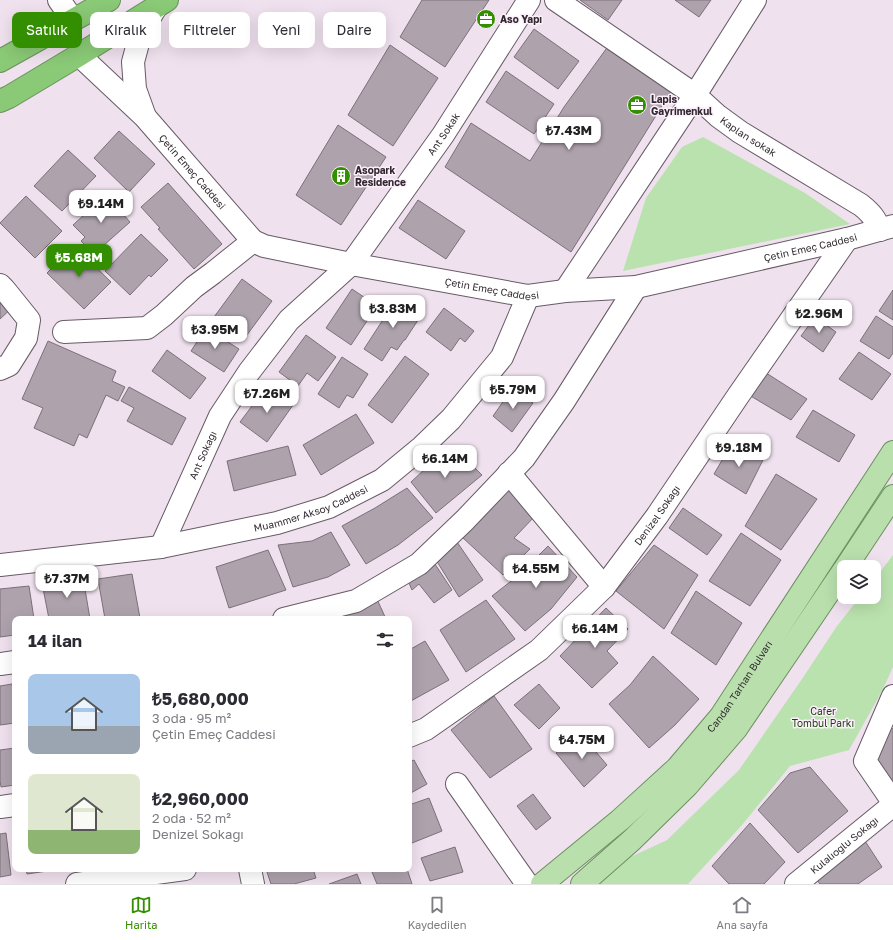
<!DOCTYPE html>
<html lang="tr">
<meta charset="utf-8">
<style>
:root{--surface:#fff;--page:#f7f7f7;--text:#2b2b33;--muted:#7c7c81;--line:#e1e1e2;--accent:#348f00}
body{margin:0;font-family:"Golos Text",sans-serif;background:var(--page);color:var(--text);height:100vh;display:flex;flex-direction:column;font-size:15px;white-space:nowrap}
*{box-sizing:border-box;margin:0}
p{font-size:13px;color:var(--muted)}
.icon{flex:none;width:22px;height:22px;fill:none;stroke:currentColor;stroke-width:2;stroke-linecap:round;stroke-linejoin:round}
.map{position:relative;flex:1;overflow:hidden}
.drawer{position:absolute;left:12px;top:616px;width:400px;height:256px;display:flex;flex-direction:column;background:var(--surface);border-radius:8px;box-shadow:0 4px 16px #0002}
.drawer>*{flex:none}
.top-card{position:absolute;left:12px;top:12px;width:400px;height:36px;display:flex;gap:8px}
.buttons{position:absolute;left:837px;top:560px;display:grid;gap:8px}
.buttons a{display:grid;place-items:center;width:44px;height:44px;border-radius:8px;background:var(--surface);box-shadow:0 4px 16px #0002;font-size:20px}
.price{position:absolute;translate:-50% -34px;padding:0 9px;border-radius:8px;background:#fff;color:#222;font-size:13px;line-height:26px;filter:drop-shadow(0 1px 2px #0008)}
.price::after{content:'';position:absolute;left:50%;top:24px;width:12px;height:9px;margin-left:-6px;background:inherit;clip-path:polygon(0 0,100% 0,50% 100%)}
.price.selected{background:var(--accent);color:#fff}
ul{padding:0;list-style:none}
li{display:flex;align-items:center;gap:12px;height:100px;padding:0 16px}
li span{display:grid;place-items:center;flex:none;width:112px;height:80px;border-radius:8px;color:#555}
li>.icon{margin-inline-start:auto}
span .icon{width:48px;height:48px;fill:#fffc;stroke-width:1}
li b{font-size:17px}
h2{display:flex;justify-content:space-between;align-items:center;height:48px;padding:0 16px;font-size:17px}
.pill{padding:0 14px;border-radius:8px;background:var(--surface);box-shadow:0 4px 16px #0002;font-size:14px;line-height:36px}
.pill.selected{background:var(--accent);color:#fff}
.dock{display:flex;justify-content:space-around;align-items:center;height:56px;border-top:1px solid var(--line);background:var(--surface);font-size:11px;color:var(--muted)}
.dock a{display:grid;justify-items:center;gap:2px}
.dock .selected{color:var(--accent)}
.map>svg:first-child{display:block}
.green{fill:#bae2ae}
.building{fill:#aea2ad;stroke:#7c707b}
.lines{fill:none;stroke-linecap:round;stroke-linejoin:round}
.minor-casing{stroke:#675b66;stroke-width:24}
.major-casing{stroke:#6a915d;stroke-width:24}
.highway-casing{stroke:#6a915d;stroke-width:24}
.minor{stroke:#fff;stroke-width:22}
.major{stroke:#b9dfad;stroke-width:22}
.highway{stroke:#8ac976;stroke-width:22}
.labels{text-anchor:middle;stroke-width:3;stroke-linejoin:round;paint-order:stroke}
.poi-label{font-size:10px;font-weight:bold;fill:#302a2f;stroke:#fceefb;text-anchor:start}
.street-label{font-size:10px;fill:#302a2f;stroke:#fceefb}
.park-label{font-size:10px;fill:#1b430c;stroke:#fceefb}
</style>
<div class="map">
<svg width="893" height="884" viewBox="0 0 893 884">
<rect width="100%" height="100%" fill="#efe1ee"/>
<g class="green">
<polygon points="703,137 805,193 850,224 623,271 646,198 682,147"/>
<polygon points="893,555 893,667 882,691 849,750 790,766 742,825 688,884 580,884 594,874 667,840 739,770 802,679 837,626 860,597 874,597 874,580"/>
</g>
<g class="building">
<polygon points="422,0 489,0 445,67 400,37"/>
<polygon points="580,0 622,0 608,20"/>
<polygon points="675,0 711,0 699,17"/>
<polygon points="534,29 579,61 558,89 514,57"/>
<polygon points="390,45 438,78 393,146 348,115"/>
<polygon points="609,45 672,90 571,252 445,167 471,123 530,161 564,107"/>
<polygon points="506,71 554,104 534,134 486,102"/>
<polygon points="338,125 386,157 341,225 296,195"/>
<polygon points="119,131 155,164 129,192 94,158"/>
<polygon points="68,150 96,176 62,211 34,186"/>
<polygon points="168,183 222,244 194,269 158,229 160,228 141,207"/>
<polygon points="106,195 130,222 94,254 81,241 85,237 73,225"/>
<polygon points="26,196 62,231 35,258 0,223"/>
<polygon points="418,200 465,231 446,259 399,228"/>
<polygon points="141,234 168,260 151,277 149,275 130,295 105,271"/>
<polygon points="74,246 111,282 84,309 47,273"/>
<polygon points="242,279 272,301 244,339 214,317"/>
<polygon points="352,289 377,306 351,345 326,328"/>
<polygon points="893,290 893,320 879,311"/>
<polygon points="0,292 14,306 0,319"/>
<polygon points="397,298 422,314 405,340 404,340 397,350 391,347 382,361 364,349"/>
<polygon points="444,308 474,331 465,342 460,338 451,351 426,332"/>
<polygon points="876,316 893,327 893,353 889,359 860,341"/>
<polygon points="815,317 836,332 823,352 801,336"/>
<polygon points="206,328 239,349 224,372 191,351"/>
<polygon points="306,335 336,357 318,381 307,373 298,386 279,372"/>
<polygon points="48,341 116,371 112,381 125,387 118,401 106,395 87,438 79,434 74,446 34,428 43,408 22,399"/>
<polygon points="167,350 206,378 190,399 152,371"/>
<polygon points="859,352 891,374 872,400 839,379"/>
<polygon points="405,356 429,374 392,423 368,405"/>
<polygon points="342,357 368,374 353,398 347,395 339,408 318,394"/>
<polygon points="763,371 807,399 791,420 749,395"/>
<polygon points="267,386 293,405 267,442 240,422"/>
<polygon points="129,387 186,418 172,445 127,421 134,408 121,401"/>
<polygon points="512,389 533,403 512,432 493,416"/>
<polygon points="813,410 855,435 839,462 796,437"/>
<polygon points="356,414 374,443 321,475 303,445"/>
<polygon points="732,443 763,460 746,494 714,474"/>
<polygon points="451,445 482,475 436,513 411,482"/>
<polygon points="288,446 296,475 234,491 227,461"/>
<polygon points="776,474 817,499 781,550 745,526"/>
<polygon points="509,486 536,515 514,538 530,549 503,575 462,537"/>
<polygon points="407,488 433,518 398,545 366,564 342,526 375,508"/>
<polygon points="683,508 722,535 707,555 669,528"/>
<polygon points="331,532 350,565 328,577 293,587 278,545 312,541"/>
<polygon points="741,533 781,560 750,606 709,581"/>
<polygon points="457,542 483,580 459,597 436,560"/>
<polygon points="654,545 698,575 664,629 616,591"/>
<polygon points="548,546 577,577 551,609 525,631 492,596 519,575"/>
<polygon points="268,550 286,590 229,608 216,567"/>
<polygon points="431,558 452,590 434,603 419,584 412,590 406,576"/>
<polygon points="132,574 140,618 126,619 105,619 98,579"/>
<polygon points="83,577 90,619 49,619 42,583"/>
<polygon points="29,586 34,619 15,619 15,635 0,637 0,589"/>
<polygon points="696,591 742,623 716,665 671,633"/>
<polygon points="376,597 386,619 347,619 342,610"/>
<polygon points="486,600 515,639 466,672 440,630"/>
<polygon points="606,608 628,629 607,651 618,663 592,688 560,656"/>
<polygon points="425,641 449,680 409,702 409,650"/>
<polygon points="653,656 699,699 675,725 649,748 609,704 630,685"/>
<polygon points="12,684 15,703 15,723 0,725 0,686"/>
<polygon points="539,684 560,708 539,729 514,705"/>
<polygon points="494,696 532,749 490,778 451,730"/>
<polygon points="889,726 893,729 893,782 872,766"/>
<polygon points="580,733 607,765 584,787 556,753"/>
<polygon points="15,748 15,785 1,787 0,781 0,750"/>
<polygon points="414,760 427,784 409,794 409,762"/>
<polygon points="810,767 848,811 798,853 758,810 790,773"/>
<polygon points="533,794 551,818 536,830 517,806"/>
<polygon points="429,798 442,831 412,843 409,835 409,805"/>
<polygon points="750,823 785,862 764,884 729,884 712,866"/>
<polygon points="6,833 11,875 0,877 0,834"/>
<polygon points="865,841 882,867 858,884 820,884 816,879"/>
<polygon points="455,847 463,872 430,881 421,858"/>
<polygon points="26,869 61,869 27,874"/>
<polygon points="266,869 313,869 316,878 294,884 271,884"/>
<polygon points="381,869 407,869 412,884 377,884 372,872"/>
<polygon points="357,874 361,884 329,884"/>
</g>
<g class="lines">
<defs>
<g id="minor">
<polyline points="59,0 73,20"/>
<path id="s1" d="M556,0L695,95L718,116L740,132L861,205C871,213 875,218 880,230"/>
<path id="s2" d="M79,55L145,117L253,241L264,246L351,264L528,296L565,291L636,287L847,239L893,226"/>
<polyline points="144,114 135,89 133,62 141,32 156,7"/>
<polyline points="0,285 4,289 29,320 26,338 9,365 0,369"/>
<polyline points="565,291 695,95 755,0"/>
<polyline points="64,332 147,328 164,315 194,287 213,273 253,241"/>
<polyline points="509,473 604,587"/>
<path id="s3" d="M161,547L220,416L249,372L289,320L351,264L443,135L529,0"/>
<path id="s4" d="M0,565L161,547L277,523L329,507L382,480L422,447L451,419L502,357L528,296"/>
<polyline points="284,619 356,601 419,564 465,520 524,458 564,401 636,287"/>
<polyline points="0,664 15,662"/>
<polyline points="893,696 865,761 893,802"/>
<path id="s5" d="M409,736L426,729L539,650L604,587L657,516L738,396L847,239"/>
<polyline points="457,784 527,884"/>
<polyline points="0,807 15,805"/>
<polyline points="250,869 253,884"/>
<polyline points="77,884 185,869"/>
<path id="s6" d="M796,884L893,805"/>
</g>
<g id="major">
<polyline points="846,567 893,496"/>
<path id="s7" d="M542,884L620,820L677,768L721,716L893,452"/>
<polyline points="582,884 632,840 687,786 736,729 844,570"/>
</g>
<g id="highway">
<polyline points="0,61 109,0"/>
<polyline points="0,101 9,97 79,55 167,0"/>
</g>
</defs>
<use href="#minor" class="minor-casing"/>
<use href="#major" class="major-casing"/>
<use href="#highway" class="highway-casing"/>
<use href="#minor" class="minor"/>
<use href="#major" class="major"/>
<use href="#highway" class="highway"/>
</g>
<defs>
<symbol id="office-disc" viewBox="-11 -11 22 22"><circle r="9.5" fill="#348f00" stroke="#fceefb"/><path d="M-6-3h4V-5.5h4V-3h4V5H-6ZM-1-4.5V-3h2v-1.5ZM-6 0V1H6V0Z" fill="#fff"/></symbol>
<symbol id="building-disc" viewBox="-11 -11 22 22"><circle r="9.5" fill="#348f00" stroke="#fceefb"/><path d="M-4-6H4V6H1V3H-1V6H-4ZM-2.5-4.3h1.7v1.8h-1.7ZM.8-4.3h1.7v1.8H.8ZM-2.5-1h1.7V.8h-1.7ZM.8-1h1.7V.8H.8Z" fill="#fff"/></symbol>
</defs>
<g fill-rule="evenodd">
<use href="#office-disc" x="475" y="8" width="22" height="22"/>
<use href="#office-disc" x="626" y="94" width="22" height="22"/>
<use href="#building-disc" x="330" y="165" width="22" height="22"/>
</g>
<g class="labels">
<g class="poi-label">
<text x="500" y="23">Aso Yapı</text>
<text x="651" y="103">Lapis<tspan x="651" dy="12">Gayrimenkul</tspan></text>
<text x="355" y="174">Asopark<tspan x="355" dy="12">Residence</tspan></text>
</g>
<g class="street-label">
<text dy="4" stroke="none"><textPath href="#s3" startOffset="505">Ant Sokak</textPath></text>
<text dy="4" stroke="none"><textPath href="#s1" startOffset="236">Kaplan sokak</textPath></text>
<text dy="4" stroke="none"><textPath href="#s2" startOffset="163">Çetin Emeç Caddesi</textPath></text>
<text dy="4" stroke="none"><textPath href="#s2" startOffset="823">Çetin Emeç Caddesi</textPath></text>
<text dy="4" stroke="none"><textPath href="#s2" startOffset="499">Çetin Emeç Caddesi</textPath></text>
<text dy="4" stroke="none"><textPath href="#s3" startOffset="101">Ant Sokağı</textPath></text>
<text dy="4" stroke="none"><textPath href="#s4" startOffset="317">Muammer Aksoy Caddesi</textPath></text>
<text dy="4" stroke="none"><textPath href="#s5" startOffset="336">Denizel Sokağı</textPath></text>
<text dy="4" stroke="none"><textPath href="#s7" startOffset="281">Candan Tarhan Bulvarı</textPath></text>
<text dy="4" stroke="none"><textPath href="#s6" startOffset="62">Kulalıoğlu Sokağı</textPath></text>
</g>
<g class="park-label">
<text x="823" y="715">Cafer<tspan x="823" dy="12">Tombul Parkı</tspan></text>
</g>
</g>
</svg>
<div class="buttons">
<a><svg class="icon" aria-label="layers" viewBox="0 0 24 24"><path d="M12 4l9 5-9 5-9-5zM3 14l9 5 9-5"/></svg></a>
</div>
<b class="price" style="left:569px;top:151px">₺7.43M</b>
<b class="price" style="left:101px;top:224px">₺9.14M</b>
<b class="price selected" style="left:79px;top:278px">₺5.68M</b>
<b class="price" style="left:393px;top:329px">₺3.83M</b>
<b class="price" style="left:819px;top:334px">₺2.96M</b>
<b class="price" style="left:215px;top:350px">₺3.95M</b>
<b class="price" style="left:513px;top:410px">₺5.79M</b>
<b class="price" style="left:267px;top:414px">₺7.26M</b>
<b class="price" style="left:739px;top:468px">₺9.18M</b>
<b class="price" style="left:445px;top:479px">₺6.14M</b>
<b class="price" style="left:536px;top:589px">₺4.55M</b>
<b class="price" style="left:67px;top:599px">₺7.37M</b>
<b class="price" style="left:595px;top:649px">₺6.14M</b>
<b class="price" style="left:582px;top:760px">₺4.75M</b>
<div class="top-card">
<a class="pill selected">Satılık</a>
<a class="pill">Kiralık</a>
<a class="pill">Filtreler</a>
<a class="pill">Yeni</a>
<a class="pill">Daire</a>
</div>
<section class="drawer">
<h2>14 ilan<svg class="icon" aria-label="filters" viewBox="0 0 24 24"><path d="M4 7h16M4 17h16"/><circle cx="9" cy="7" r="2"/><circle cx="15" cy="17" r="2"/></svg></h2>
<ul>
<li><span style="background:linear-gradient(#a9c7e8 65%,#9aa5b1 0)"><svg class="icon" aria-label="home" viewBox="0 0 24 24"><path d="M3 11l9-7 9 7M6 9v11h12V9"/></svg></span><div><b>₺5,680,000</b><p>3 oda · 95 m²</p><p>Çetin Emeç Caddesi</p></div></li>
<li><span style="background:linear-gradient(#dfe7d0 70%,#8fb573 0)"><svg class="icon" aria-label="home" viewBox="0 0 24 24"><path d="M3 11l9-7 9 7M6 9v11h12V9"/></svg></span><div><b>₺2,960,000</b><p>2 oda · 52 m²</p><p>Denizel Sokağı</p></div></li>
</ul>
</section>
</div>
<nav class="dock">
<a class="selected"><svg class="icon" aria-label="map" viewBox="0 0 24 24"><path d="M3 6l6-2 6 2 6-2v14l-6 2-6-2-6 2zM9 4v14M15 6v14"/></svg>Harita</a>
<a><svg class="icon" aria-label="saved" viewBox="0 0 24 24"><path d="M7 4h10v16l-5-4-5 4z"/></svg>Kaydedilen</a>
<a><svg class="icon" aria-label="home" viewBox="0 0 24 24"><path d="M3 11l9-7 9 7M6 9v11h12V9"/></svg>Ana sayfa</a>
</nav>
